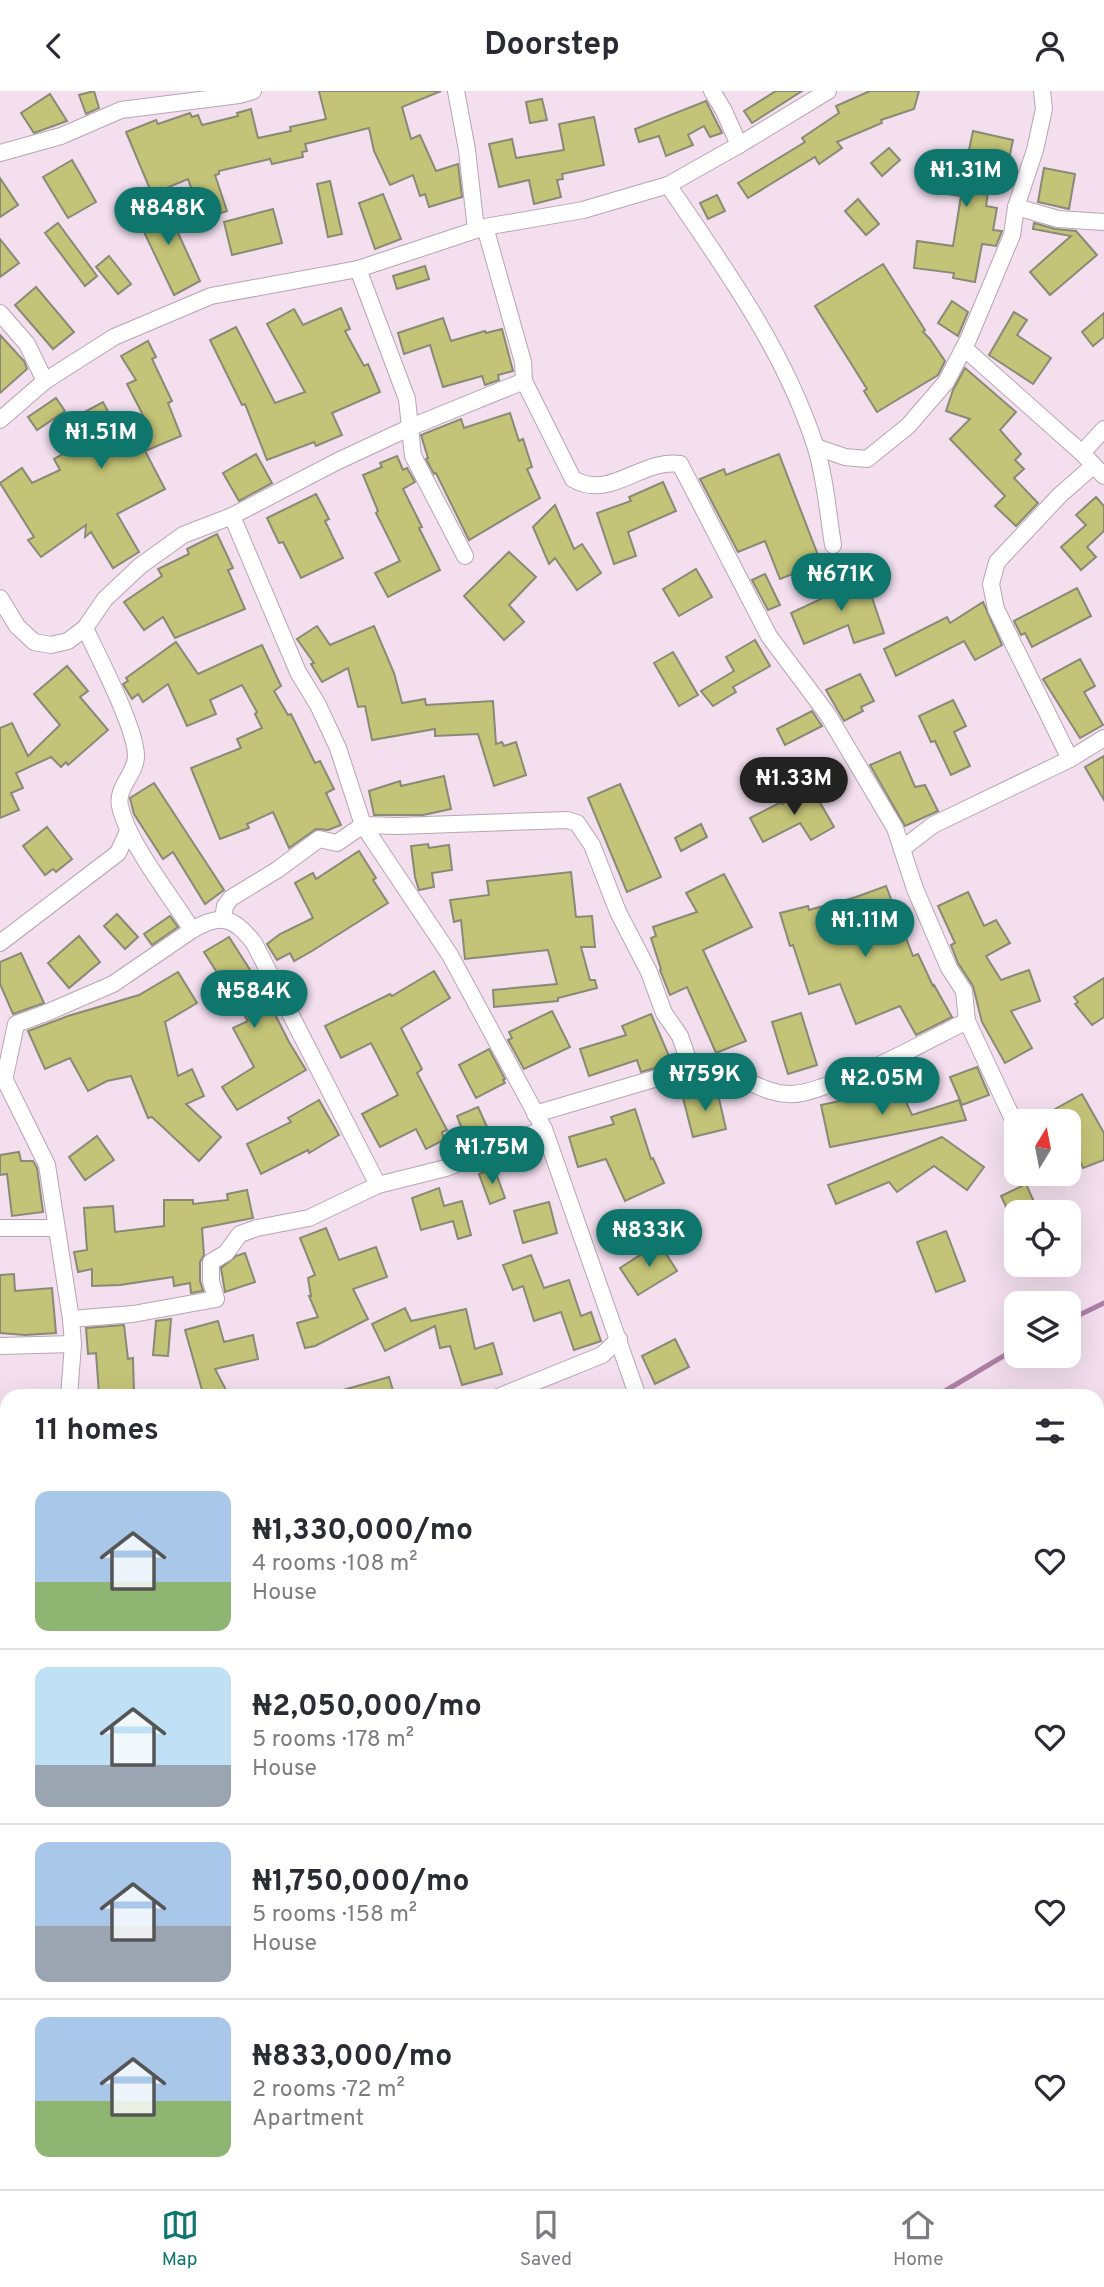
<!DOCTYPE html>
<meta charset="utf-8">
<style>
:root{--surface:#fff;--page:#f2f2f3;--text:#2b2b33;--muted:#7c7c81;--line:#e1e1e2;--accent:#0f766e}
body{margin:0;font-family:Overpass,sans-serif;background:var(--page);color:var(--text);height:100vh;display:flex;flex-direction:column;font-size:26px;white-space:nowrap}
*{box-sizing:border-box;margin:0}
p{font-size:23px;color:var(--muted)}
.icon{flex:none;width:38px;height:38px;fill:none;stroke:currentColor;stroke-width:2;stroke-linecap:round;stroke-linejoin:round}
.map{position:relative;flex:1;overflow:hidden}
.drawer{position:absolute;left:0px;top:1298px;width:1104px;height:800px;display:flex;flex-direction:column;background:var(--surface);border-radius:21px 21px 0 0;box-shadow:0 7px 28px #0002}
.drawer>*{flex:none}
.needle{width:46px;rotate:10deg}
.controls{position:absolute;left:1004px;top:1018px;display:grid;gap:14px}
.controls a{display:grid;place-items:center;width:77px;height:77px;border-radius:14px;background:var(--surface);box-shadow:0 7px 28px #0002;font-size:35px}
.price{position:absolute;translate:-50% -60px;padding:0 16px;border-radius:24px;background:var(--accent);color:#fff;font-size:23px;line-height:46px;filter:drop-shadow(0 2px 4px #0008)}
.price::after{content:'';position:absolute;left:50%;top:42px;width:21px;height:16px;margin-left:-10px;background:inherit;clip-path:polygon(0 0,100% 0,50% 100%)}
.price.on{background:#222;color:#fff}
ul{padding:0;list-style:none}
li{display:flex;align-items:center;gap:21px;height:175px;padding:0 35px}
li+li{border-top:2px solid var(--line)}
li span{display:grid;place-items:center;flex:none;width:196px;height:140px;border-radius:14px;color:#555}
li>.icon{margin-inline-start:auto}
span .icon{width:84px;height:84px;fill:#fffc;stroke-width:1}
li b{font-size:30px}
h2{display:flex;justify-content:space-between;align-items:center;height:84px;padding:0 35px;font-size:30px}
header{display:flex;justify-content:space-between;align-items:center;height:91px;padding:0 35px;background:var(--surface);font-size:32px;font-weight:700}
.dock{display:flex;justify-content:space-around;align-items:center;height:98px;border-top:2px solid var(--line);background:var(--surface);font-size:19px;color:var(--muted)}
.dock a{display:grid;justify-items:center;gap:4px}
.dock .on{color:var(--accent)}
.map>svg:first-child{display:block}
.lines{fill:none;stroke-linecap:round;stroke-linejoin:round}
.stream{stroke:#ae7fa5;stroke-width:5}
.building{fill:#c4c478;stroke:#898a75;stroke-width:2}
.minor-casing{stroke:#b8a5b4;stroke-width:18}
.minor{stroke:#fff;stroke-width:16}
</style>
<header><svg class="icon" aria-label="back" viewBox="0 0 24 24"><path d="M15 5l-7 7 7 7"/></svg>Doorstep<svg class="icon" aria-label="person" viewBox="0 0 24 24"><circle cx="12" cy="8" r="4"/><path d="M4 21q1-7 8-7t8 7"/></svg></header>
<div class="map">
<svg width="1104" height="2098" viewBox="0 0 1104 2098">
<rect width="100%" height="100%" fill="#f3dfee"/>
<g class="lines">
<g class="stream">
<polyline points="1069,1229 1104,1212"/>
<polyline points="935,1306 1017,1257"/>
<polyline points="0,1856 7,1828"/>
</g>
</g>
<g class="building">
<polygon points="94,0 99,17 86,23 79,4"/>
<polygon points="319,0 441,0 402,16 411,48 420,44 436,80 458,73 462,106 429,116 425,103 420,105 413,84 390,94 374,60 369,37 305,53 307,60 302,61 303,66 272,73 270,68 219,80 219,83 215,84 227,120 202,128 188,88 152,103 126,41 156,29 158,33 190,22 192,26 198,24 202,34 238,25 237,22 251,18 258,47 291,40 290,36 326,28"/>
<polygon points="776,0 802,0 752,32 744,20"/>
<polygon points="870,0 919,0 914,18 881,29 882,32 837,51 842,57 819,73 815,66 748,107 738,92 805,51 802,47 839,22 836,15"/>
<polygon points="50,3 67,30 34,42 21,22"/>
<polygon points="542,8 547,29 530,32 526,11"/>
<polygon points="706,10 722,42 710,46 704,35 688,44 693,54 666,65 659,45 639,51 635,38"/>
<polygon points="594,26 604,74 562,83 563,88 557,89 561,106 534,113 529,89 499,96 489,53 512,48 516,67 564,59 559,33"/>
<polygon points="973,40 1013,49 1009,68 993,65 986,115 997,117 993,139 1002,140 996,155 982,153 975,191 953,187 954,182 914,177 917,150 953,155 961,105 932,101 936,69 966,73"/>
<polygon points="889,57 900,69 882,85 871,72"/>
<polygon points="72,69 96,111 68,127 43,86"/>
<polygon points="1044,77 1075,83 1069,118 1038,111"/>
<polygon points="0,87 18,114 0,126"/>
<polygon points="330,90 342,143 328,146 317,93"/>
<polygon points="383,103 401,148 375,158 359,112"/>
<polygon points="717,104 725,120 708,128 700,112"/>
<polygon points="858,108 879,133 866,144 845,120"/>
<polygon points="163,109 200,190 174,204 135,122"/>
<polygon points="273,118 282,152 232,164 224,131"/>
<polygon points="58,132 97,185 85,195 45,142"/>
<polygon points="1034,132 1055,138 1076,140 1097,164 1050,204 1030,181 1071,145 1033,138"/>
<polygon points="0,148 19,172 0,186"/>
<polygon points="109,165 131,193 118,203 96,176"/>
<polygon points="883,173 925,239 923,241 930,248 945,270 938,284 877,321 864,300 867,298 815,215"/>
<polygon points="425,175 429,188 397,198 393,185"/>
<polygon points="36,196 74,241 53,258 15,214"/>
<polygon points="952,210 968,221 958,245 938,232"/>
<polygon points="341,217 350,238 345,240 364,275 368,273 380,301 332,322 342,344 316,355 314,351 267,369 245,313 242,314 210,249 236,236 275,312 305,301 267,233 294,218 303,234"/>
<polygon points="1014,221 1027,229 1017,244 1051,267 1033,293 989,264"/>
<polygon points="1104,222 1104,246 1093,255 1082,241"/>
<polygon points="443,227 451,250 485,240 486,242 502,238 513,280 498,284 499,289 485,294 482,285 443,296 430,254 404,263 398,242"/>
<polygon points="0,244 24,270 27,278 0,302"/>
<polygon points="148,250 156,266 152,268 172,310 168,312 181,345 145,360 165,398 117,423 139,461 113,477 91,441 85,446 86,434 41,466 28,449 34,446 0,392 22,377 32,392 60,379 54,368 90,348 77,325 103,311 119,341 146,330 127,293 136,289 121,265"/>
<polygon points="965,277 1016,321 1000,339 1021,363 1015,369 1024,378 1014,387 1038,412 1016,435 995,415 1005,405 950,348 970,328 946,320 953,299"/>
<polygon points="56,307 65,320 37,339 28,326"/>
<polygon points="510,322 519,350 523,348 532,376 527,378 540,407 469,449 436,382 434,383 426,368 428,367 421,344 461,328 464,337"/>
<polygon points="256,363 272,392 239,410 223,382"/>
<polygon points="779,363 821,472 780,488 765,450 738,461 700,388 724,378 726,384"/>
<polygon points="397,365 403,379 407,377 415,391 403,398 422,436 419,437 440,479 388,506 375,482 400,470 376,422 378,420 363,384 382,376 380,372"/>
<polygon points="663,391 676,420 628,441 636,465 614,473 597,422 631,410 629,406"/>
<polygon points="316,403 329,428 325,430 343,467 301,487 283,451 279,452 267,427"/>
<polygon points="1096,406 1104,415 1104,440 1087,456 1096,466 1081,479 1061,456 1086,434 1076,424"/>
<polygon points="555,414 574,458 582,453 601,482 577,499 555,467 549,473 533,436"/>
<polygon points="217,443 233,477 228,479 245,518 175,547 163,526 144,539 124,511 162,485 158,478 189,463 187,458"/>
<polygon points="509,461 536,486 509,514 524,531 504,549 464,505"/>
<polygon points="696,478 712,506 679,525 663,498"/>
<polygon points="765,483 780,514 768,519 752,489"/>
<polygon points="864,483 884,542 854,552 848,534 804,553 791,522 836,501 834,494"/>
<polygon points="1077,497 1091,525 1032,556 1025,542 1021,544 1014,530"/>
<polygon points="983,511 1002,554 975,569 964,550 896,585 884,558 947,526 950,532"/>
<polygon points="317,535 330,554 374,535 394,582 402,612 425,608 426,614 493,610 496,653 502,651 504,655 516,651 526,684 494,695 478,643 435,645 435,638 372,649 365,615 358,616 348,577 322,591 311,573 314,572 297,548"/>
<polygon points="755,549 770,575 733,596 736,601 713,615 701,600 734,580 726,566"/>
<polygon points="176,551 198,583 262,554 281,595 274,600 288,624 291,623 315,672 320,670 334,698 326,702 341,734 328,739 316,738 289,757 273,721 247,733 249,737 220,748 191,677 241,657 237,648 262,637 255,623 257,621 242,594 210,609 216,623 187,635 168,593 143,611 138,603 132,608 123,593 128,590 126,587"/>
<polygon points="673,561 698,604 679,615 654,572"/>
<polygon points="1080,568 1095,595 1084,601 1103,634 1080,647 1043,588"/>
<polygon points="67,575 88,600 80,606 108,639 68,674 66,671 61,676 51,666 16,682 23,697 11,702 19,719 0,727 0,637 12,632 28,665 60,634 34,603"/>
<polygon points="860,583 874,610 861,616 863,620 844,630 826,599"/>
<polygon points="953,609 966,635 954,641 970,675 951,684 935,650 931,651 919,625"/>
<polygon points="812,620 822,635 785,654 777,638"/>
<polygon points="900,661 915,696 925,694 938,720 905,735 870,674"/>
<polygon points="1104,665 1104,709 1085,676"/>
<polygon points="444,685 451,718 423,724 374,724 369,700 400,690 401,695"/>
<polygon points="154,692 224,799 205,813 173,761 163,768 134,723 130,707"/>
<polygon points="620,693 661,786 627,801 588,707"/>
<polygon points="811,696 834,736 811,749 800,732 763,751 750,727 781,711 782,713"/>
<polygon points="701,733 707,746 681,760 675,747"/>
<polygon points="47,736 72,768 56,781 53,778 45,784 23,755"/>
<polygon points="428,753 429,757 449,754 452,779 432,782 434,796 419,799 415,786 411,755"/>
<polygon points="359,760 376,787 373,789 388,812 312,860 294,870 290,862 277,869 267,853 280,843 313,827 295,792 313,782 316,788"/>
<polygon points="571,781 576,826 592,825 595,856 581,856 590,889 595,889 597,897 558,907 558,910 494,916 493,899 557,893 548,859 465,868 461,829 454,831 450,809 489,804 487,790"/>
<polygon points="724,783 752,836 703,859 746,950 716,962 687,896 670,904 660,879 661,878 651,847 656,845 653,836 697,821 686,802"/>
<polygon points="886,795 913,865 918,863 933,895 934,894 952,926 916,944 900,915 856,933 840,893 809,903 793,854 790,855 780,822 808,815 809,819 856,806"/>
<polygon points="968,801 984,835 996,829 1010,852 986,865 1001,889 1029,879 1040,910 1011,920 1032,957 1005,972 982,931 973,895 958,872 951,854 955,852 938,815"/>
<polygon points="117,823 138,846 125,858 104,835"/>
<polygon points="170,825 178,836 152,854 144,843"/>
<polygon points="79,845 100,871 69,897 48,872"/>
<polygon points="229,846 261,896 289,951 306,979 237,1019 222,996 254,976 233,937 248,930 204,861"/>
<polygon points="21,862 44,912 13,923 0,893 0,871"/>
<polygon points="434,880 450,907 401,937 422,978 417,982 447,1039 442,1041 444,1049 426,1058 416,1038 380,1056 362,1023 398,1004 371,952 341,967 325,935 390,903 392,905"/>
<polygon points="178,881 197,912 165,931 178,985 192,978 204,1005 186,1013 221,1046 199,1070 152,1026 148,1027 131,985 107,990 88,1000 70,967 45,978 28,940 68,925 139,904"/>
<polygon points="1104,887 1104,926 1092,934 1075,913 1078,911 1074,906"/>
<polygon points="552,920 570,956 524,978 508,949 512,947 509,941"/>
<polygon points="801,922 817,974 788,983 772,931"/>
<polygon points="651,923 672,972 641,981 637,969 589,985 580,958 626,944 622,935"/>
<polygon points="489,958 505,988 503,989 505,992 476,1007 459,974"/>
<polygon points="977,976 989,1004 962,1014 950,986"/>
<polygon points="897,991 912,1024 959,1009 966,1029 830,1056 821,1014 863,1005"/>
<polygon points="717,999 726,1038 693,1046 683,1007"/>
<polygon points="1082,1003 1104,1042 1104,1069 1083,1077 1069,1044 1069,1031 1032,1031"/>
<polygon points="319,1009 339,1044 309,1062 308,1059 261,1083 247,1053 291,1031 288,1027"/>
<polygon points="478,1016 492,1047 469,1057 457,1025"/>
<polygon points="635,1018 651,1068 653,1067 664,1092 625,1110 606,1068 578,1076 569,1046 614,1033 611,1026"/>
<polygon points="97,1045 114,1069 85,1089 69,1066"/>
<polygon points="942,1046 984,1076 967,1099 934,1075 897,1101 889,1091 836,1113 828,1094"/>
<polygon points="19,1061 21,1070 33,1070 37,1077 43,1121 12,1125 7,1083 0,1084 0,1064"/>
<polygon points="494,1077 505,1107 490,1113 479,1083"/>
<polygon points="1026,1093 1039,1122 1009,1122 1001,1105"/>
<polygon points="439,1097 444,1115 462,1110 471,1144 458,1148 453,1130 421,1139 412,1107"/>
<polygon points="247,1099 253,1127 202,1137 204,1164 200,1171 200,1190 203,1200 191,1202 190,1192 174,1195 173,1186 120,1194 92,1195 92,1178 78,1181 74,1161 87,1159 84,1117 113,1115 115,1141 164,1135 164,1109 193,1109 193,1113 228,1109 227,1103"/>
<polygon points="549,1111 557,1142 523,1152 514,1120"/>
<polygon points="326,1137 339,1169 376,1156 387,1186 353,1198 368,1228 315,1255 305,1257 297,1232 318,1226 309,1205 311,1205 308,1187 315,1184 300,1147"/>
<polygon points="946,1140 965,1190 936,1201 917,1151"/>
<polygon points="659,1152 677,1180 638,1204 620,1177"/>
<polygon points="245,1162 255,1191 225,1201 221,1177 236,1165"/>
<polygon points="531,1164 544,1197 569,1189 581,1225 591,1221 601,1250 574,1259 561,1221 534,1230 523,1195 513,1199 503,1174"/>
<polygon points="14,1183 15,1200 52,1197 56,1242 25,1244 0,1242 0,1184"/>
<polygon points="405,1217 411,1230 466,1218 475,1258 493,1252 502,1283 462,1294 450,1255 440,1257 435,1235 385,1260 372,1233"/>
<polygon points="171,1228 168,1265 153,1264 156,1230"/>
<polygon points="218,1230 224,1251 253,1244 258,1268 215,1278 227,1301 219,1306 204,1306 185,1239"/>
<polygon points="124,1234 128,1268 133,1267 134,1302 99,1303 96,1262 88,1263 86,1237"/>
<polygon points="675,1248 689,1276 655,1293 642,1265"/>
<polygon points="389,1286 395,1306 337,1306 336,1301"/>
</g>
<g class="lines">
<defs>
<g id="minor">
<polyline points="456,0 467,59 476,139"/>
<polyline points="712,0 724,20 739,54"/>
<polyline points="0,62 61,45 121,19 239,4 253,0"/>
<path d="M668,94C724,176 784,259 815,354C825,384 828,423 833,454"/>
<polyline points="1016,116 1058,128 1104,131"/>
<path d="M485,136L523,271L524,290L573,388C610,410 642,367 680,373L769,545L828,624L895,737L915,798L949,877L964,900L967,930L1017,1037"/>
<polyline points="358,178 407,308 413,365 465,465"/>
<polyline points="0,222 27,253 45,290"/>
<polyline points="964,257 1082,362 1104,385"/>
<polyline points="0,329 45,290 114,246 211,205 358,178 485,136 583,119 668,94 739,54 828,0"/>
<polyline points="816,356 845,366 867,368 908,335 946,291 968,249 1012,144 1016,116 1035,59 1044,18 1042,0"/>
<polyline points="1082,362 1104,338"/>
<polyline points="232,425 298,581 318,614 338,657 363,734 450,864 544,1038 638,1306"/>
<polyline points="0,507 17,535 34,551 51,554 68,550 85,537 105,508 140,475 183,444 232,425 338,370 411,336 524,290"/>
<path d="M85,537C98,565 136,637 136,665C136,683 116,696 120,715C128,752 171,805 192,839"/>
<polyline points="1070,668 996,518 991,493 997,471 1060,404 1093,375"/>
<polyline points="902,758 933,734 1070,668 1104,647"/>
<polyline points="223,828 225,815 231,807 277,779 319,748 337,752 363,734 398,735 567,729 577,732 592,754 618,821 649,881 664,922 680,945 691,977"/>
<polyline points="0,852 118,762 128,740"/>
<polyline points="1,981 47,1074 71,1228 73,1253 69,1306"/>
<path d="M4,990L16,933L46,922L113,893L192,839C221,822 234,826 254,852L378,1094"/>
<path d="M535,1023L691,977C733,972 752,1001 788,1003C801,1004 813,999 825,995C875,980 920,953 967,930"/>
<polyline points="1048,1083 1049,1085"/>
<polyline points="0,1137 56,1137"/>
<polyline points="71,1228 133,1223 216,1208 211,1190 211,1171 226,1162 240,1143 257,1137 309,1127 378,1094 446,1077 544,1038"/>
<polyline points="0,1255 73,1253"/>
<polyline points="498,1306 602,1264 619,1248"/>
<polyline points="0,1956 7,1959"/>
<polyline points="146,2091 149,2098"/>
<polyline points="441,2091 456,2098"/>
<polyline points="934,2091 937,2098"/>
<polyline points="0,2093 11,2098"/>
<polyline points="112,2098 117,2091"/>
</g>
</defs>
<use href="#minor" class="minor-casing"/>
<use href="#minor" class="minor"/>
</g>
</svg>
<div class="controls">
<a><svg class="needle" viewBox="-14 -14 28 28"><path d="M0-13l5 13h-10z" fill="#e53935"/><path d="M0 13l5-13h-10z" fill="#7c7c81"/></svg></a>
<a><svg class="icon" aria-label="locate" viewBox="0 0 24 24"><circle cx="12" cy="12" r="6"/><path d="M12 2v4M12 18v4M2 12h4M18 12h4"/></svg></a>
<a><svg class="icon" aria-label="layers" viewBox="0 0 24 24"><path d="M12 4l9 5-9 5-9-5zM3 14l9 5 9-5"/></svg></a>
</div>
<b class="price" style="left:966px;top:118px">₦1.31M</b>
<b class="price" style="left:168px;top:156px">₦848K</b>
<b class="price" style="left:101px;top:380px">₦1.51M</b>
<b class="price" style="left:841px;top:522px">₦671K</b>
<b class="price on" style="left:794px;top:726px">₦1.33M</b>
<b class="price" style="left:865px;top:868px">₦1.11M</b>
<b class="price" style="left:254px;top:939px">₦584K</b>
<b class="price" style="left:705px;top:1022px">₦759K</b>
<b class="price" style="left:882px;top:1026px">₦2.05M</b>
<b class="price" style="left:492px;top:1095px">₦1.75M</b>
<b class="price" style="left:649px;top:1178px">₦833K</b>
<section class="drawer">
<h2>11 homes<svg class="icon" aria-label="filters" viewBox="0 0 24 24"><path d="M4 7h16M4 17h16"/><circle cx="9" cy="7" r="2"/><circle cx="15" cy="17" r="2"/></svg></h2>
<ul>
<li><span style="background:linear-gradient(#a9c7e8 65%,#8fb573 0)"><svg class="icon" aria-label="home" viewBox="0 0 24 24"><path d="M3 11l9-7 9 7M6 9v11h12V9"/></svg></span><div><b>₦1,330,000/mo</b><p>4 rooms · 108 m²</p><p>House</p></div><svg class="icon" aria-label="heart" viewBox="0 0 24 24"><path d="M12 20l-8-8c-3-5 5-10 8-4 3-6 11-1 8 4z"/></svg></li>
<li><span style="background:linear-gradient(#bfe0f5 70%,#9aa5b1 0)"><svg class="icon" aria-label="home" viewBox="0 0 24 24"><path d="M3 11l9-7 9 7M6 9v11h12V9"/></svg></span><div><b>₦2,050,000/mo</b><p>5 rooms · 178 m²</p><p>House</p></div><svg class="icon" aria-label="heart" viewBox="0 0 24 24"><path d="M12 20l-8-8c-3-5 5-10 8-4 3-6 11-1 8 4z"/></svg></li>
<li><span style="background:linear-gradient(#a9c7e8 60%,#9aa5b1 0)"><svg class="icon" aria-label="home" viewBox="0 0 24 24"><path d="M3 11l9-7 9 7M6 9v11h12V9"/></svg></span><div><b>₦1,750,000/mo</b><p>5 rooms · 158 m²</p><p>House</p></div><svg class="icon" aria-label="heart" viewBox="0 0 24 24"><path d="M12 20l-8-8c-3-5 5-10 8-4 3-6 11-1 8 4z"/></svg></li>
<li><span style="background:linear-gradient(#a9c7e8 60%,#8fb573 0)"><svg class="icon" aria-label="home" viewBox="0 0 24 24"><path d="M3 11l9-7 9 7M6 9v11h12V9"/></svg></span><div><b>₦833,000/mo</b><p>2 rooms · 72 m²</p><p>Apartment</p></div><svg class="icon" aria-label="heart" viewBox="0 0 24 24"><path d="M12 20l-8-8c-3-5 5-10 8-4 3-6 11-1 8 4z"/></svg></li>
</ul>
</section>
</div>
<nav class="dock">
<a class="on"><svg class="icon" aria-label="map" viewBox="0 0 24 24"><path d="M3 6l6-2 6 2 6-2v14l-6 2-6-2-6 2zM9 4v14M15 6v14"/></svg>Map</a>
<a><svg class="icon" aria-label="saved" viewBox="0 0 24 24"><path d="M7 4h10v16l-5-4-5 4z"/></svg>Saved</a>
<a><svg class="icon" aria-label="home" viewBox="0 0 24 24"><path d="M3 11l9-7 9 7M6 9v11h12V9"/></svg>Home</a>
</nav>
